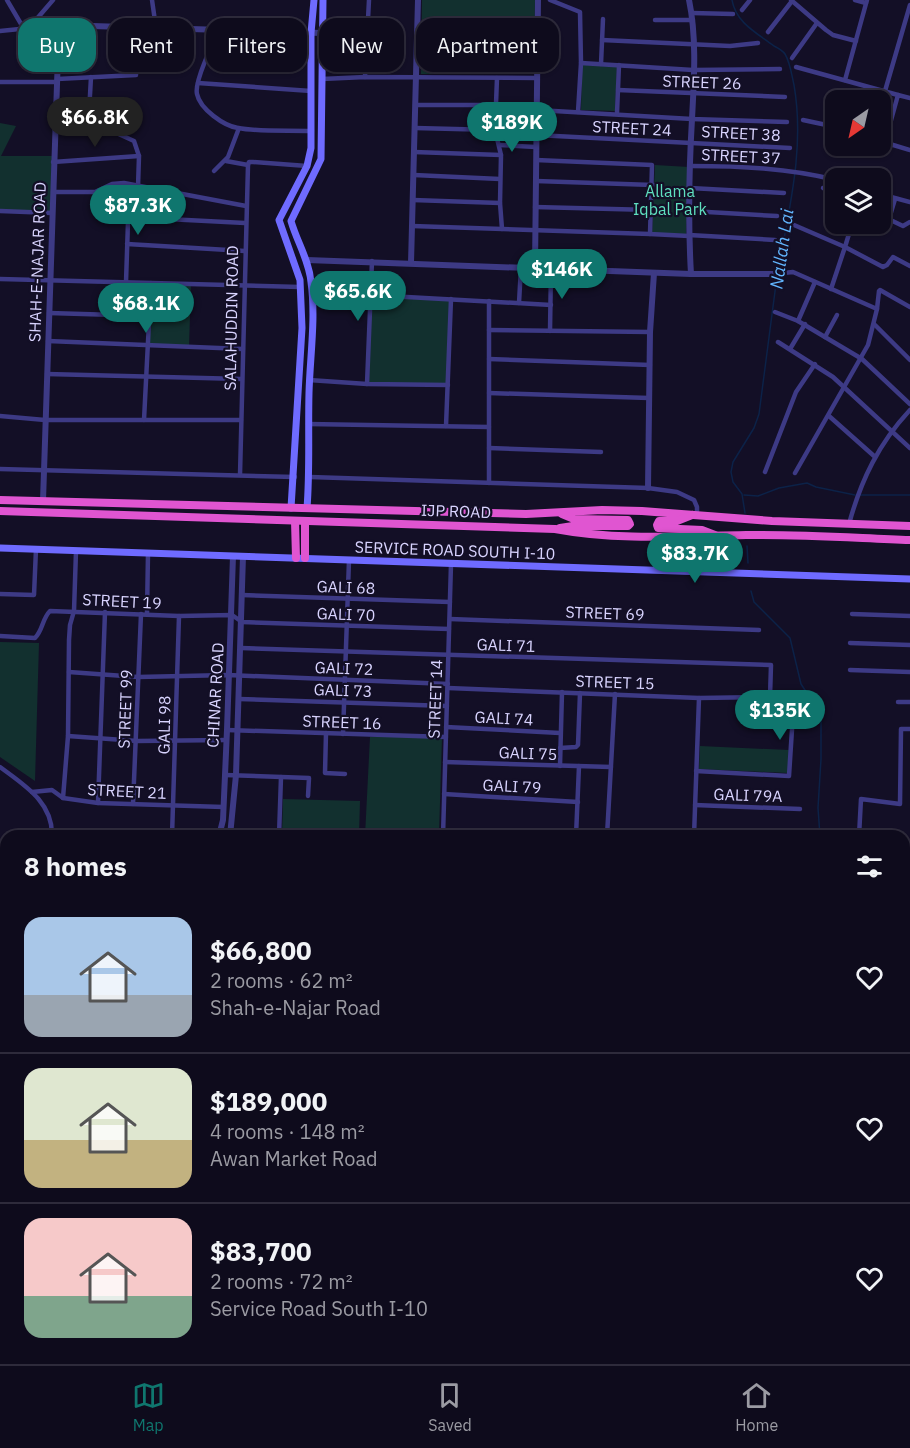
<!DOCTYPE html>
<meta charset="utf-8">
<style>
:root{--surface:#0e0b1c;--page:#1c1929;--text:#f1f3f6;--muted:#9b9ba3;--line:#2e2b3b;--accent:#0f766e}
body{margin:0;font-family:"IBM Plex Sans",sans-serif;background:var(--page);color:var(--text);height:100vh;display:flex;flex-direction:column;font-size:22px;white-space:nowrap}
*{box-sizing:border-box;margin:0}
p{font-size:20px;color:var(--muted)}
.icon{flex:none;width:33px;height:33px;fill:none;stroke:currentColor;stroke-width:2;stroke-linecap:round;stroke-linejoin:round}
.map{position:relative;flex:1;overflow:hidden}
.panel{position:absolute;left:0px;top:830px;width:910px;height:536px;display:flex;flex-direction:column;background:var(--surface);border-radius:18px 18px 0 0;box-shadow:0 2px 4px #0004,0 0 0 2px var(--line)}
.panel>*{flex:none}
.guide{position:absolute;left:18px;top:18px;width:600px;height:54px;display:flex;gap:12px}
.needle{width:39px;rotate:214deg}
.fabs{position:absolute;left:825px;top:90px;display:grid;gap:12px}
.fabs a{display:grid;place-items:center;width:66px;height:66px;border-radius:12px;background:var(--surface);box-shadow:0 2px 4px #0004,0 0 0 2px var(--line);font-size:30px}
.price{position:absolute;translate:-50% -51px;padding:0 14px;border-radius:21px;background:var(--accent);color:#fff;font-size:20px;line-height:39px;filter:drop-shadow(0 2px 3px #0008)}
.price::after{content:'';position:absolute;left:50%;top:36px;width:18px;height:14px;margin-left:-9px;background:inherit;clip-path:polygon(0 0,100% 0,50% 100%)}
.price.selected{background:#222;color:#fff}
ul{padding:0;list-style:none}
li{display:flex;align-items:center;gap:18px;height:150px;padding:0 24px}
li+li{border-top:2px solid var(--line)}
li span{display:grid;place-items:center;flex:none;width:168px;height:120px;border-radius:18px;color:#555}
li>.icon{margin-inline-start:auto}
span .icon{width:72px;height:72px;fill:#fffc;stroke-width:1}
li b{font-size:26px}
h2{display:flex;justify-content:space-between;align-items:center;height:72px;padding:0 24px;font-size:26px}
.tag{padding:0 21px;border-radius:18px;background:var(--surface);box-shadow:0 2px 4px #0004,0 0 0 2px var(--line);font-size:21px;line-height:54px}
.tag.selected{background:var(--accent);color:#fff}
.tab-bar{display:flex;justify-content:space-around;align-items:center;height:84px;border-top:2px solid var(--line);background:var(--surface);font-size:16px;color:var(--muted)}
.tab-bar a{display:grid;justify-items:center;gap:3px}
.tab-bar .selected{color:var(--accent)}
.map>svg:first-child{display:block}
.green{fill:#12302f}
.lines{fill:none;stroke-linecap:round;stroke-linejoin:round}
.stream{stroke:#0c2248;stroke-width:1.5}
.minor{stroke:#3d3a85;stroke-width:4.5}
.tertiary{stroke:#3d3a85;stroke-width:6}
.secondary{stroke:#6f6bff;stroke-width:7}
.trunk{stroke:#e055d1;stroke-width:8}
.labels{text-anchor:middle;stroke-width:4.5;stroke-linejoin:round;paint-order:stroke}
.street-label{font-size:16px;fill:#d9d4ff;stroke:#130f26}
.park-label{font-size:16px;fill:#5fe0c0;stroke:#130f26}
.water-label{font-size:18px;font-style:italic;fill:#62b6ff;stroke:#130f26}
</style>
<div class="map">
<svg width="910" height="1364" viewBox="0 0 910 1364">
<rect width="100%" height="100%" fill="#130f26"/>
<g class="green">
<polygon points="422,0 535,0 534,74 421,74"/>
<polygon points="582,64 617,66 615,111 581,110"/>
<polygon points="0,123 16,126 1,156 53,156 52,213 0,210"/>
<polygon points="655,165 689,167 686,234 652,233"/>
<polygon points="151,283 191,284 189,347 148,345"/>
<polygon points="371,295 451,299 448,385 367,384"/>
<polygon points="0,642 39,643 35,781 0,757"/>
<polygon points="370,737 442,737 439,835 365,836"/>
<polygon points="700,746 789,750 788,773 699,769"/>
<polygon points="283,799 360,801 359,835 282,835"/>
</g>
<g class="lines">
<g class="stream">
<path d="M732,0C736,23 757,33 774,46C778,48 783,51 785,54C790,62 792,76 794,85C805,148 789,209 778,271"/>
<polyline points="744,495 758,496 779,488 807,483 816,487 855,495"/>
<polyline points="860,495 910,495"/>
<polyline points="745,513 742,494 733,482 731,472 733,462 754,428 759,414 777,276"/>
<polyline points="747,546 748,563"/>
<polyline points="751,591 754,602 790,638 801,684 821,715 821,759 818,808 820,836"/>
<path d="M0,869C9,890 5,912 0,933"/>
<polyline points="876,1359 877,1364"/>
</g>
<g class="minor">
<polyline points="7,0 24,29"/>
<polyline points="152,0 156,28"/>
<polyline points="550,0 580,12 581,63 578,112"/>
<polyline points="791,0 826,30 833,35 856,41"/>
<polyline points="855,0 866,3"/>
<polyline points="742,10 750,0"/>
<polyline points="692,13 733,14"/>
<polyline points="655,20 693,20"/>
<polyline points="28,29 53,0"/>
<path d="M220,30C213,42 194,82 197,94C200,109 224,126 238,128C259,132 290,130 312,131"/>
<polyline points="0,31 59,25"/>
<polyline points="768,32 792,1"/>
<polyline points="602,40 730,46 758,43"/>
<polyline points="792,58 817,23"/>
<polyline points="581,63 693,70 780,69"/>
<polyline points="601,64 603,19"/>
<polyline points="796,67 898,95"/>
<polyline points="365,77 369,0"/>
<polyline points="497,78 495,130 501,155 500,203 502,229"/>
<polyline points="57,79 136,75 136,28"/>
<polyline points="322,79 365,77 537,78"/>
<polyline points="845,80 867,0"/>
<polyline points="0,82 57,82"/>
<polyline points="198,83 311,91"/>
<polyline points="618,90 785,97"/>
<polyline points="885,91 910,5"/>
<polyline points="415,105 496,105"/>
<polyline points="537,110 692,119 787,122"/>
<polyline points="617,113 619,65"/>
<polyline points="803,120 836,127"/>
<polyline points="415,128 495,130"/>
<polyline points="55,130 112,131 134,141 139,156 138,187 130,201 128,222 126,282"/>
<polyline points="88,131 91,77"/>
<polyline points="536,135 790,148"/>
<polyline points="880,141 910,150"/>
<polyline points="885,142 898,95 910,98"/>
<polyline points="500,145 536,147"/>
<polyline points="414,152 501,155"/>
<polyline points="536,160 652,165 650,234 689,236"/>
<polyline points="226,161 248,165"/>
<polyline points="53,162 139,156"/>
<path d="M691,166C739,166 788,168 836,180"/>
<polyline points="214,171 228,157 239,128"/>
<polyline points="414,175 500,179"/>
<polyline points="536,181 653,185"/>
<polyline points="690,188 784,193"/>
<polyline points="823,188 836,194"/>
<polyline points="53,192 95,192 112,184 124,183 246,206"/>
<polyline points="880,194 910,202"/>
<polyline points="413,200 500,203"/>
<polyline points="535,207 651,210"/>
<polyline points="0,211 52,213"/>
<polyline points="690,211 777,216"/>
<polyline points="880,215 903,226 910,222"/>
<polyline points="128,217 245,223"/>
<polyline points="889,219 895,199"/>
<polyline points="852,224 845,247 883,267 887,265 893,257 910,266"/>
<polyline points="794,225 845,247 831,289"/>
<polyline points="412,226 650,234"/>
<polyline points="689,235 775,240"/>
<polyline points="127,244 245,251"/>
<polyline points="773,274 793,272 877,309"/>
<polyline points="0,279 300,287"/>
<polyline points="371,295 551,305"/>
<polyline points="489,301 489,483"/>
<polyline points="519,303 521,267"/>
<polyline points="775,312 798,321 862,359 910,404"/>
<polyline points="49,313 149,316"/>
<polyline points="798,321 815,282"/>
<polyline points="874,324 910,360"/>
<polyline points="489,330 650,332"/>
<polyline points="550,331 551,269"/>
<polyline points="825,337 837,315"/>
<polyline points="48,341 243,349"/>
<polyline points="778,342 833,377 910,448"/>
<polyline points="790,349 805,324"/>
<polyline points="489,359 650,365"/>
<polyline points="47,374 242,379"/>
<polyline points="309,380 367,384 448,385"/>
<polyline points="367,384 372,261"/>
<polyline points="489,393 649,398"/>
<polyline points="0,416 45,420 241,420"/>
<polyline points="829,416 874,456"/>
<polyline points="144,420 151,283"/>
<polyline points="308,424 489,427"/>
<polyline points="446,426 451,299"/>
<polyline points="489,448 601,452"/>
<polyline points="0,469 295,477"/>
<polyline points="765,472 796,392 815,364"/>
<polyline points="795,473 868,345 877,309 879,291 880,290 910,307"/>
<polyline points="240,475 248,165 249,162 253,162 307,166"/>
<polyline points="310,477 648,488 677,492 694,500 697,507 697,514"/>
<path d="M849,524C861,480 879,443 910,410"/>
<polyline points="0,594 34,595 36,549"/>
<polyline points="242,595 450,602"/>
<polyline points="147,614 148,553"/>
<polyline points="852,614 910,616"/>
<polyline points="450,619 759,630"/>
<path d="M0,636L35,638C43,630 42,619 50,611L179,616L232,615L242,622L449,629"/>
<polyline points="850,643 910,645"/>
<polyline points="241,648 771,665 770,697"/>
<polyline points="850,670 910,672"/>
<polyline points="69,672 138,677 228,675 448,684"/>
<polyline points="448,688 699,698 770,697 781,698 792,703 793,714 789,776 696,771"/>
<polyline points="239,699 447,706"/>
<polyline points="898,702 910,702"/>
<polyline points="446,727 560,733"/>
<polyline points="227,730 446,737"/>
<polyline points="326,733 325,773 345,774"/>
<polyline points="343,734 349,560"/>
<polyline points="68,736 137,741 226,740"/>
<polyline points="560,748 576,747 578,745 580,693"/>
<polyline points="445,762 611,767"/>
<polyline points="560,766 562,692"/>
<path d="M0,767C24,785 53,802 52,836"/>
<polyline points="225,775 309,778 308,796"/>
<polyline points="32,792 52,790 63,798 98,803 223,807"/>
<polyline points="444,794 578,802"/>
<polyline points="63,798 68,736 69,640 70,625 74,611 76,551"/>
<polyline points="98,803 105,612"/>
<polyline points="133,804 141,614"/>
<polyline points="695,805 800,809"/>
<polyline points="443,832 538,836"/>
<polyline points="172,836 179,616"/>
<polyline points="279,836 281,777"/>
<polyline points="443,836 451,564"/>
<polyline points="576,836 579,766"/>
<polyline points="607,836 615,694"/>
<polyline points="694,836 699,698"/>
<polyline points="859,836 861,799 900,804 901,729 910,729"/>
<polyline points="904,923 910,923"/>
<polyline points="904,953 910,953"/>
<polyline points="904,1013 910,1013"/>
<polyline points="0,1014 6,1014"/>
<polyline points="904,1037 910,1038"/>
<polyline points="0,1048 6,1048"/>
<polyline points="904,1063 910,1063"/>
<polyline points="0,1082 6,1082"/>
<polyline points="904,1093 910,1093"/>
<polyline points="0,1122 6,1122"/>
<polyline points="904,1123 910,1123"/>
<polyline points="904,1153 910,1153"/>
<polyline points="0,1159 6,1159"/>
<polyline points="904,1180 910,1180"/>
<polyline points="904,1208 910,1208"/>
<polyline points="904,1349 910,1349"/>
<polyline points="598,1364 598,1359"/>
<polyline points="769,1364 769,1359"/>
</g>
<g class="tertiary">
<path d="M689,0C697,38 694,80 692,119C689,170 688,223 691,274"/>
<polyline points="307,260 691,274 773,274"/>
<polyline points="411,263 418,0"/>
<polyline points="535,268 538,0"/>
<polyline points="648,488 650,332 654,273"/>
<polyline points="43,501 59,25 322,33"/>
<polyline points="219,836 223,820 227,730 233,556"/>
<polyline points="230,836 236,775 243,556"/>
<polyline points="0,1211 6,1211"/>
<polyline points="904,1243 910,1243"/>
<polyline points="0,1263 6,1263"/>
<polyline points="904,1297 910,1297"/>
<polyline points="403,1364 403,1359"/>
<polyline points="454,1364 454,1359"/>
</g>
<g class="secondary">
<polyline points="291,508 302,328 300,280 279,220 307,166 311,148 311,33 314,0"/>
<path d="M307,508C310,470 308,432 309,393C310,356 316,319 311,282C309,260 297,242 291,221L321,159L323,0"/>
<polyline points="0,548 910,579"/>
</g>
<g class="trunk">
<polyline points="0,500 526,514 602,510 642,511 772,521 910,526"/>
<path d="M0,511L555,529C619,541 682,536 746,535C801,534 855,538 910,540"/>
<polyline points="692,515 677,521 659,521 657,525 658,528 702,530 715,535"/>
<polyline points="295,521 296,558"/>
<polyline points="560,528 573,526 628,526 630,524 628,520 574,519 562,514"/>
<polyline points="305,558 305,521"/>
</g>
</g>
<g class="labels">
<g class="street-label">
<text transform="translate(702 82) rotate(2)" y="6">STREET 26</text>
<text transform="translate(632 128) rotate(3)" y="6">STREET 24</text>
<text transform="translate(741 133) rotate(3)" y="6">STREET 38</text>
<text transform="translate(741 156) rotate(3)" y="6">STREET 37</text>
<text transform="translate(37 262) rotate(-88)" y="6">SHAH-E-NAJAR ROAD</text>
<text transform="translate(231 318) rotate(-89)" y="6">SALAHUDDIN ROAD</text>
<text transform="translate(456 511) rotate(2)" y="6">IJP ROAD</text>
<text transform="translate(455 550) rotate(2)" y="6">SERVICE ROAD SOUTH I-10</text>
<text transform="translate(346 587) rotate(2)" y="6">GALI 68</text>
<text transform="translate(122 601) rotate(3)" y="6">STREET 19</text>
<text transform="translate(605 613) rotate(2)" y="6">STREET 69</text>
<text transform="translate(346 614) rotate(2)" y="6">GALI 70</text>
<text transform="translate(506 645) rotate(2)" y="6">GALI 71</text>
<text transform="translate(344 668) rotate(2)" y="6">GALI 72</text>
<text transform="translate(615 682) rotate(2)" y="6">STREET 15</text>
<text transform="translate(343 690) rotate(2)" y="6">GALI 73</text>
<text transform="translate(215 695) rotate(-87)" y="6">CHINAR ROAD</text>
<text transform="translate(435 699) rotate(-88)" y="6">STREET 14</text>
<text transform="translate(125 709) rotate(-88)" y="6">STREET 99</text>
<text transform="translate(504 718) rotate(3)" y="6">GALI 74</text>
<text transform="translate(342 722) rotate(2)" y="6">STREET 16</text>
<text transform="translate(164 725) rotate(-89)" y="6">GALI 98</text>
<text transform="translate(528 753) rotate(2)" y="6">GALI 75</text>
<text transform="translate(512 786) rotate(3)" y="6">GALI 79</text>
<text transform="translate(127 791) rotate(3)" y="6">STREET 21</text>
<text transform="translate(748 795) rotate(2)" y="6">GALI 79A</text>
</g>
<g class="park-label">
<text x="670" y="197">Allama<tspan x="670" dy="18">Iqbal Park</tspan></text>
</g>
<g class="water-label">
<text transform="translate(782 249) rotate(-82)" y="6">Nallah Lai</text>
</g>
</g>
</svg>
<div class="fabs">
<a><svg class="needle" viewBox="-14 -14 28 28"><path d="M0-13l5 13h-10z" fill="#e53935"/><path d="M0 13l5-13h-10z" fill="#9b9ba3"/></svg></a>
<a><svg class="icon" aria-label="layers" viewBox="0 0 24 24"><path d="M12 4l9 5-9 5-9-5zM3 14l9 5 9-5"/></svg></a>
</div>
<b class="price selected" style="left:95px;top:148px">$66.8K</b>
<b class="price" style="left:512px;top:153px">$189K</b>
<b class="price" style="left:138px;top:236px">$87.3K</b>
<b class="price" style="left:562px;top:300px">$146K</b>
<b class="price" style="left:358px;top:322px">$65.6K</b>
<b class="price" style="left:146px;top:334px">$68.1K</b>
<b class="price" style="left:695px;top:584px">$83.7K</b>
<b class="price" style="left:780px;top:741px">$135K</b>
<div class="guide">
<a class="tag selected">Buy</a>
<a class="tag">Rent</a>
<a class="tag">Filters</a>
<a class="tag">New</a>
<a class="tag">Apartment</a>
</div>
<section class="panel">
<h2>8 homes<svg class="icon" aria-label="filters" viewBox="0 0 24 24"><path d="M4 7h16M4 17h16"/><circle cx="9" cy="7" r="2"/><circle cx="15" cy="17" r="2"/></svg></h2>
<ul>
<li><span style="background:linear-gradient(#a9c7e8 65%,#9aa5b1 0)"><svg class="icon" aria-label="home" viewBox="0 0 24 24"><path d="M3 11l9-7 9 7M6 9v11h12V9"/></svg></span><div><b>$66,800</b><p>2 rooms · 62 m²</p><p>Shah-e-Najar Road</p></div><svg class="icon" aria-label="heart" viewBox="0 0 24 24"><path d="M12 20l-8-8c-3-5 5-10 8-4 3-6 11-1 8 4z"/></svg></li>
<li><span style="background:linear-gradient(#dfe7d0 60%,#c2b280 0)"><svg class="icon" aria-label="home" viewBox="0 0 24 24"><path d="M3 11l9-7 9 7M6 9v11h12V9"/></svg></span><div><b>$189,000</b><p>4 rooms · 148 m²</p><p>Awan Market Road</p></div><svg class="icon" aria-label="heart" viewBox="0 0 24 24"><path d="M12 20l-8-8c-3-5 5-10 8-4 3-6 11-1 8 4z"/></svg></li>
<li><span style="background:linear-gradient(#f6c9c9 65%,#7fa58c 0)"><svg class="icon" aria-label="home" viewBox="0 0 24 24"><path d="M3 11l9-7 9 7M6 9v11h12V9"/></svg></span><div><b>$83,700</b><p>2 rooms · 72 m²</p><p>Service Road South I-10</p></div><svg class="icon" aria-label="heart" viewBox="0 0 24 24"><path d="M12 20l-8-8c-3-5 5-10 8-4 3-6 11-1 8 4z"/></svg></li>
</ul>
</section>
</div>
<nav class="tab-bar">
<a class="selected"><svg class="icon" aria-label="map" viewBox="0 0 24 24"><path d="M3 6l6-2 6 2 6-2v14l-6 2-6-2-6 2zM9 4v14M15 6v14"/></svg>Map</a>
<a><svg class="icon" aria-label="saved" viewBox="0 0 24 24"><path d="M7 4h10v16l-5-4-5 4z"/></svg>Saved</a>
<a><svg class="icon" aria-label="home" viewBox="0 0 24 24"><path d="M3 11l9-7 9 7M6 9v11h12V9"/></svg>Home</a>
</nav>
